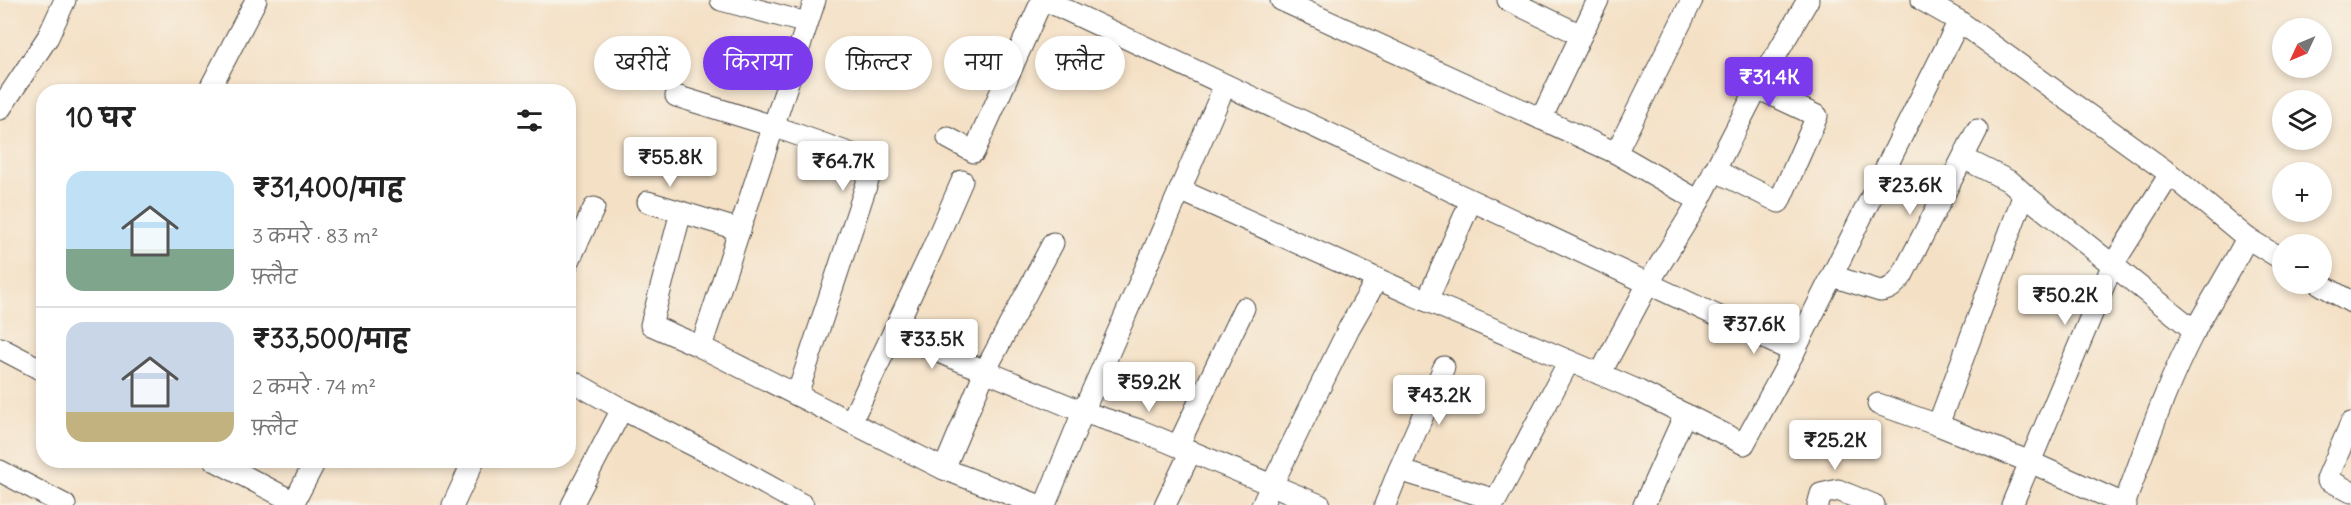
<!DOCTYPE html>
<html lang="hi">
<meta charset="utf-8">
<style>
:root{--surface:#fff;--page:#f2f2f2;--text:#222;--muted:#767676;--line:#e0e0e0;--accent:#7c3aed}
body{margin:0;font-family:Delius,"Playpen Sans Deva",sans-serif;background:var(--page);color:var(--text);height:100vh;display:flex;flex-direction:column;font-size:22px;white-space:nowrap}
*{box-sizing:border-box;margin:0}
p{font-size:20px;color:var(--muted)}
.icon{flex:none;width:33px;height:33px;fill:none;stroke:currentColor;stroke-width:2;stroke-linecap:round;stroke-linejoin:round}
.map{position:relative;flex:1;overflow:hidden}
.side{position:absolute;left:36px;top:84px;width:540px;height:384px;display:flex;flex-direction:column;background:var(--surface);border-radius:24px;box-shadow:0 3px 9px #0003}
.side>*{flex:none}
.banner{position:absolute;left:594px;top:36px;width:570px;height:54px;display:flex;gap:12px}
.needle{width:39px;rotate:226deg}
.fabs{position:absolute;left:2272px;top:18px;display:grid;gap:12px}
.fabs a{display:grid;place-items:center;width:60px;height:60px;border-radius:50%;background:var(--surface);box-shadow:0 3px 9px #0003;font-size:30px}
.price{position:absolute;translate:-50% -51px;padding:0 14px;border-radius:6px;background:#fff;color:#222;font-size:20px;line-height:39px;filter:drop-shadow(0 2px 3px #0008)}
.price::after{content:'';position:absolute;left:50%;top:36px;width:18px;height:14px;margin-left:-9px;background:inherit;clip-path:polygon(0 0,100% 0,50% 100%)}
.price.on{background:var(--accent);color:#fff}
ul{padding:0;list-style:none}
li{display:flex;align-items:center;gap:18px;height:150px;padding:0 30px}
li+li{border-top:2px solid var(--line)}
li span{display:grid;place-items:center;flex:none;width:168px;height:120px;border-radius:18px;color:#555}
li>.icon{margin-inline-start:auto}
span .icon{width:72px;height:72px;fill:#fffc;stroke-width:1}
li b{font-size:26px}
h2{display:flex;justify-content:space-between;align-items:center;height:72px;padding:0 30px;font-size:26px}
.chip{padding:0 21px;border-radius:27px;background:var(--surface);box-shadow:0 3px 9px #0003;font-size:21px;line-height:54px}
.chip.on{background:var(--accent);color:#fff}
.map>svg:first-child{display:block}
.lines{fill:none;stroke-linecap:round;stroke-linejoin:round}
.minor-casing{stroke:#494642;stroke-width:23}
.minor{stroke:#fff;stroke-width:21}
</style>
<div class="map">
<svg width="2351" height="505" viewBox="0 0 2351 505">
<rect width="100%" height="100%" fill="#f7f3e8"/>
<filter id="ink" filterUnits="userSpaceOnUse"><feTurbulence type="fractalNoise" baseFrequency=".0167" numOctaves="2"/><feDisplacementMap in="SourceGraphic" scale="12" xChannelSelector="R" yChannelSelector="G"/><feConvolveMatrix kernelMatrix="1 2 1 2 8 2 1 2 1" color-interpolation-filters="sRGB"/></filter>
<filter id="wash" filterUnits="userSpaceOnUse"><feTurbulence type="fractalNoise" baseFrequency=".008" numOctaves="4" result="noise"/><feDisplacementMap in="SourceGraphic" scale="24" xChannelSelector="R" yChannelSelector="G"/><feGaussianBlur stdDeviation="1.35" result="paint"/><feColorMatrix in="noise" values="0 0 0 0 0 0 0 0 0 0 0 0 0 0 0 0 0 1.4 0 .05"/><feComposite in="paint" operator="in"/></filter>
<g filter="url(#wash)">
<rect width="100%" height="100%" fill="#f4e0c5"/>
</g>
<g filter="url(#ink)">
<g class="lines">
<defs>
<g id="minor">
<polyline points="721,0 807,23"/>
<polyline points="815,0 701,347 944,469 985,371 1083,412 1180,190 1411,294 1600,374 1648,284 1699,201 1616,153 1692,0"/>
<polyline points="1045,0 1794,352 1959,21 2170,174 2247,238 2283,260"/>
<polyline points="1281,0 1616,153"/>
<polyline points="1508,0 1581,35"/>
<polyline points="1922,0 1959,21"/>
<polyline points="208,92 256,0"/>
<polyline points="676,96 773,126 874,162 797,395"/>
<polyline points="0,109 48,37 65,0"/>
<polyline points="1541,119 1598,0"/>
<polyline points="948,138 974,152 1042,0"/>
<polyline points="1963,158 2011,182 2024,194"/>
<polyline points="1714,170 1779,202 1817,116 1757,88"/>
<polyline points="1180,190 1225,85"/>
<polyline points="1699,201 1757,88 1808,0"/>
<polyline points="648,202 681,212"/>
<polyline points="568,263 594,208"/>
<path d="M1832,276L1880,291C1891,290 1895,284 1902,276L1977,130"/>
<polyline points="2320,284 2351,302"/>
<polyline points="1427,301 1471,201"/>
<polyline points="893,333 985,371 1053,243"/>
<polyline points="701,347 651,325 681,212 740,230"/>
<polyline points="0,348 44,371"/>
<polyline points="1600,374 1639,391 1744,444 1794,352"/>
<polyline points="568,379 622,409 572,505"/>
<polyline points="1878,404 1938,425"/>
<polyline points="622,409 720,459 803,505"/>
<polyline points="851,422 932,250 962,181"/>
<polyline points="2351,423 2327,479 2351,492"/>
<polyline points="1178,446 1244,308"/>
<polyline points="214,460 294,502 316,460"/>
<polyline points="944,469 1038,505"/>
<polyline points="1399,470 1444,367"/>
<polyline points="0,471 65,505"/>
<polyline points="453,505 474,460"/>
<polyline points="1045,505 1083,412 1139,430 1320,505"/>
<polyline points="1165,505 1191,451"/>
<polyline points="1262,505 1349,328 1377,279"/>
<polyline points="1385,505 1399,470 1496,500 1569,361"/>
<polyline points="1644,505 1685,414"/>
<polyline points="1818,505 1821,494 1838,490 1874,505"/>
<polyline points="2012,505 2112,266 2170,174"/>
<path d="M2124,505C2146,446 2166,385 2195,330C2212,299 2231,269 2247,238"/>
<polyline points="2126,505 2030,462 1938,425 2024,194 2195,331"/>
</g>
</defs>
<use href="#minor" class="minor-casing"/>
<use href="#minor" class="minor"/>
</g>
</g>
</svg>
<div class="fabs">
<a><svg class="needle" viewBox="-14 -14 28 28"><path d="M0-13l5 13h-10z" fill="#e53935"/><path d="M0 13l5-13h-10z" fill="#767676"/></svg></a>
<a><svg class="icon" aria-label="layers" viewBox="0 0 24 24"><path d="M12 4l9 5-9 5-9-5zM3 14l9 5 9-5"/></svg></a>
<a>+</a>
<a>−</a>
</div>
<b class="price on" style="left:1769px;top:108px">₹31.4K</b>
<b class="price" style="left:670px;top:188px">₹55.8K</b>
<b class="price" style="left:843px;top:192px">₹64.7K</b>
<b class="price" style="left:1910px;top:216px">₹23.6K</b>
<b class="price" style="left:2065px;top:326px">₹50.2K</b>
<b class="price" style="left:1754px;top:355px">₹37.6K</b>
<b class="price" style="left:932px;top:370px">₹33.5K</b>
<b class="price" style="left:1149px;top:413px">₹59.2K</b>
<b class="price" style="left:1439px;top:426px">₹43.2K</b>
<b class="price" style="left:1835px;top:471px">₹25.2K</b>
<div class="banner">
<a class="chip">खरीदें</a>
<a class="chip on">किराया</a>
<a class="chip">फ़िल्टर</a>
<a class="chip">नया</a>
<a class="chip">फ़्लैट</a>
</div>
<section class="side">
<h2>10 घर<svg class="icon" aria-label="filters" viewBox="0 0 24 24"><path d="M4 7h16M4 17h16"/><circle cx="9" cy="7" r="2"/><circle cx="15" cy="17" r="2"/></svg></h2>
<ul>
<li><span style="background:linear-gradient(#bfe0f5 65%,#7fa58c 0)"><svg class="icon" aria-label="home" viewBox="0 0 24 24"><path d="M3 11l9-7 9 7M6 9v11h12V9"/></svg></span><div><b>₹31,400/माह</b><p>3 कमरे · 83 m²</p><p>फ़्लैट</p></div></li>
<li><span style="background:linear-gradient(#c9d6e8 75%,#c2b280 0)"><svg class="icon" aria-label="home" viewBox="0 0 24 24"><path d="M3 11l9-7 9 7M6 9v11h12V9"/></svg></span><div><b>₹33,500/माह</b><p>2 कमरे · 74 m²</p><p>फ़्लैट</p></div></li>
</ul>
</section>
</div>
